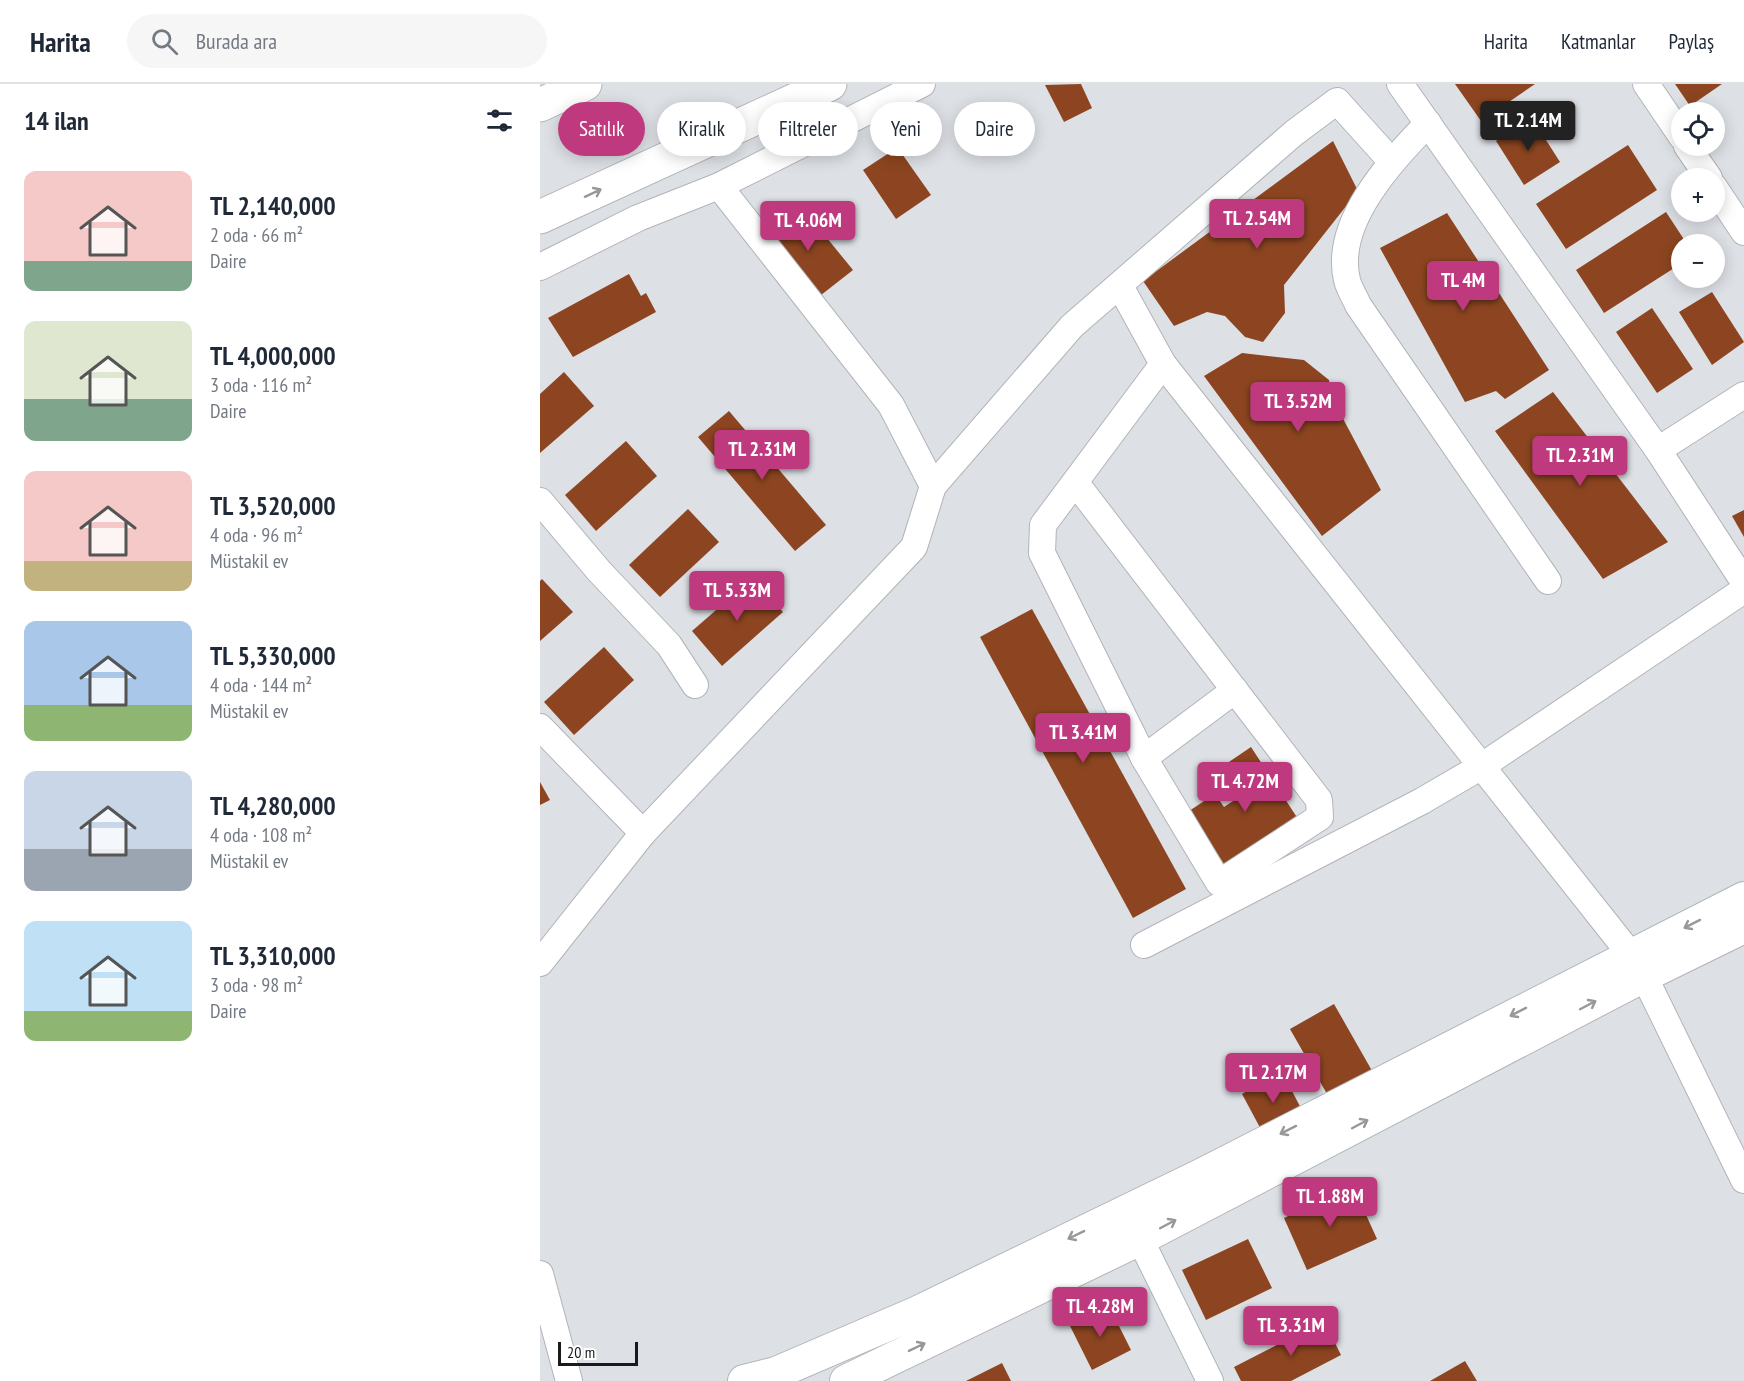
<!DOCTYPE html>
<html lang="tr">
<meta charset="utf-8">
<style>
:root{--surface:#fff;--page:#f6f6f7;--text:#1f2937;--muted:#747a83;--line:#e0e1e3;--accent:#be397d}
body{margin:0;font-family:"PT Sans Narrow",sans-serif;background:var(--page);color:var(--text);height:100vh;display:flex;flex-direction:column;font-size:22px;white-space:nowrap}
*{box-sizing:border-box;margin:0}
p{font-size:20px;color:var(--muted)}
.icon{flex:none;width:33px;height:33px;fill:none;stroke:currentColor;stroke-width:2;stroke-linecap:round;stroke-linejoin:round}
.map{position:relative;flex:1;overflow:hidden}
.sheet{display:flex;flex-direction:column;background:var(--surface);width:540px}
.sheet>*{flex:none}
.guide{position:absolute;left:18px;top:18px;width:570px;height:54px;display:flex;gap:12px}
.buttons{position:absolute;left:1131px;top:18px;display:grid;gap:12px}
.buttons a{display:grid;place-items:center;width:54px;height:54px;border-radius:50%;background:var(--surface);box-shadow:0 3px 15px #0003;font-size:30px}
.scale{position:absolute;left:18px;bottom:15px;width:80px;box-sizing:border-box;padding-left:6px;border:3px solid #191a1c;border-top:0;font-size:16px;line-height:21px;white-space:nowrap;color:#191a1c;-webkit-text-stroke:4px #fff;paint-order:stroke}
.price{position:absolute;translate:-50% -51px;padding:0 14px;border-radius:6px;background:var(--accent);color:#fff;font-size:20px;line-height:39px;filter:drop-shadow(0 2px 3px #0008)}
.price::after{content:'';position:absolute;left:50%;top:36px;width:18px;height:14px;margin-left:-9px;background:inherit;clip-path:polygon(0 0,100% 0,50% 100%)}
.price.current{background:#222;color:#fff}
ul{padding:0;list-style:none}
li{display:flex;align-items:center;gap:18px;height:150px;padding:0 24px}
li span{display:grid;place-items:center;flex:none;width:168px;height:120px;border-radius:12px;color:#555}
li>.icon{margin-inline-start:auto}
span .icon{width:72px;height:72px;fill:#fffc;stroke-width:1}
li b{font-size:26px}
h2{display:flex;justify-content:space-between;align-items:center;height:72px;padding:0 24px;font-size:26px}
.chip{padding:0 21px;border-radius:27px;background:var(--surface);box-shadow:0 3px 15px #0003;font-size:21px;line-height:54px}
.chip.current{background:var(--accent);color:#fff}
header{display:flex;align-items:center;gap:36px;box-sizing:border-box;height:84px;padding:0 30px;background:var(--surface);border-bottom:2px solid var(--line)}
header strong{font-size:28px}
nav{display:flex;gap:33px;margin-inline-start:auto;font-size:21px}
.search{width:420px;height:54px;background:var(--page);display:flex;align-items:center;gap:15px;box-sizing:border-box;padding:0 21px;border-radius:33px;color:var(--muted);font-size:22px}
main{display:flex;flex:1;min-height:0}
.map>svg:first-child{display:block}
.building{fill:#8c4520}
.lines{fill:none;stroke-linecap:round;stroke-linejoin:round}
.minor-casing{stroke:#b1b4b8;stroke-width:28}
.major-casing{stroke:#b1b4b8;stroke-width:34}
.highway-casing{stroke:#b1b4b8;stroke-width:35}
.minor{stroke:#fff;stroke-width:26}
.major{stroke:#fff;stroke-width:32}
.highway{stroke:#fff;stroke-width:33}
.oneway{stroke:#989899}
</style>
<header>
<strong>Harita</strong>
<div class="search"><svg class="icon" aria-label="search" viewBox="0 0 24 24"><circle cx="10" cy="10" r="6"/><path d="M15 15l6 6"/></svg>Burada ara</div>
<nav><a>Harita</a><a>Katmanlar</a><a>Paylaş</a></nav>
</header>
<main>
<section class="sheet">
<h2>14 ilan<svg class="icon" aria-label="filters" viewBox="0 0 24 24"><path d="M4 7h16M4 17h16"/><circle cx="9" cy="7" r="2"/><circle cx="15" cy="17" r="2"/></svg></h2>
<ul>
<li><span style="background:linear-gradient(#f6c9c9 75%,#7fa58c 0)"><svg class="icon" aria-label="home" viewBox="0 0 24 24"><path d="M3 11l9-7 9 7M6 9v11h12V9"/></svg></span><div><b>TL 2,140,000</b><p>2 oda · 66 m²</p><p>Daire</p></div></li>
<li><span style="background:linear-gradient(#dfe7d0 65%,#7fa58c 0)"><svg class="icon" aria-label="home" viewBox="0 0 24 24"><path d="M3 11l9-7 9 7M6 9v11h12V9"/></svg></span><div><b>TL 4,000,000</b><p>3 oda · 116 m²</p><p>Daire</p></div></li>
<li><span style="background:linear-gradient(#f6c9c9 75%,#c2b280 0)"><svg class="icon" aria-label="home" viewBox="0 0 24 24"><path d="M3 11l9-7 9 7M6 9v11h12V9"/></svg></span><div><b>TL 3,520,000</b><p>4 oda · 96 m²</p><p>Müstakil ev</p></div></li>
<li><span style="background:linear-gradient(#a9c7e8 70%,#8fb573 0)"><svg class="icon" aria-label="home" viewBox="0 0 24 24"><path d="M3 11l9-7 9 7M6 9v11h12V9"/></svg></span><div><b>TL 5,330,000</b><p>4 oda · 144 m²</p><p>Müstakil ev</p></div></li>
<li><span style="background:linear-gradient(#c9d6e8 65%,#9aa5b1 0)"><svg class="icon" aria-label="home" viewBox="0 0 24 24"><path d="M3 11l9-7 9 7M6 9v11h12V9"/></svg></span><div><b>TL 4,280,000</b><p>4 oda · 108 m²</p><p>Müstakil ev</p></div></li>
<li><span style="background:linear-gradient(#bfe0f5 75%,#8fb573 0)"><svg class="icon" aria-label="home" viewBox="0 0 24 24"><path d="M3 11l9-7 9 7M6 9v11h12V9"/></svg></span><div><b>TL 3,310,000</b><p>3 oda · 98 m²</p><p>Daire</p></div></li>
</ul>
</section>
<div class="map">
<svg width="1204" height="1297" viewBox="0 0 1204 1297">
<rect width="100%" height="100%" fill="#dde0e5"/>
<g class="building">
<polygon points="541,0 552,24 524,38 505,1"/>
<polygon points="915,0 995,0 941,37"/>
<polygon points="1135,0 1182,0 1150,22"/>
<polygon points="992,34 1020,78 984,101 956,57"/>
<polygon points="793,57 818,107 744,201 745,229 723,258 705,253 685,232 667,228 634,242 603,197"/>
<polygon points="1088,61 1117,106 1026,165 996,120"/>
<polygon points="360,67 391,111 356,135 323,86 349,69 351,72"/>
<polygon points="260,121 313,186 276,215 223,150"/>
<polygon points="1126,128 1147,160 1142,160 1142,179 1064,229 1036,186"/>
<polygon points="907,129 1009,286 965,315 956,307 925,318 840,164"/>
<polygon points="89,190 101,212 106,209 116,228 33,273 8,234"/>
<polygon points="1172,208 1204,258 1172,281 1139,228"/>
<polygon points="1112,224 1153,285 1117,309 1076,248"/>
<polygon points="702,269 764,276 789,296 792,314 841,406 782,452 664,292"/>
<polygon points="24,288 54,322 0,369 0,310"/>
<polygon points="1013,308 1128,458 1063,495 955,347"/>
<polygon points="189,327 286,441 255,467 158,353"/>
<polygon points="86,357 117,392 56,447 25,411"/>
<polygon points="148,425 179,458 120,513 89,481"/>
<polygon points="1204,426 1204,453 1192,432"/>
<polygon points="213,494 243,528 182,582 152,547"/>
<polygon points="2,495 33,528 0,557 0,497"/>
<polygon points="492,525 646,805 593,834 440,553"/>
<polygon points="64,563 94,596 34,651 4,618"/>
<polygon points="711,663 760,738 688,786 649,727 675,710 684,723 702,711 683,682"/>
<polygon points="0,698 10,716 0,721"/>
<polygon points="794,920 835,992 791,1017 750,945"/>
<polygon points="742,988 764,1030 724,1051 702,1010"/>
<polygon points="813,1102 837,1155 767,1186 744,1134"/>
<polygon points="708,1155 732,1204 666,1236 642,1186"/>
<polygon points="569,1222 591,1266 552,1286 530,1242"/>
<polygon points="784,1237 801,1271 751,1297 701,1297 694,1283"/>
<polygon points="925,1277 937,1297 890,1297"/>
<polygon points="462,1279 471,1297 426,1297"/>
</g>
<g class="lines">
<defs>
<g id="minor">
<polyline points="860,0 1118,366 1204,498"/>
<polyline points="1106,0 1142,53"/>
<path d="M888,39C852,77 793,138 807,196C809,205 815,213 818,221L1008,497"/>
<polyline points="1147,62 1169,94"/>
<polyline points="1174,103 1204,148"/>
<polyline points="0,183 98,134 179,102 382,0"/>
<polyline points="580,202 623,280 1091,871 1104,892 1204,1096"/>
<polyline points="1118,366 1204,311"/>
<polyline points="535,398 779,716 780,733 679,799 604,674 502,469 503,441 623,280"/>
<polyline points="393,402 532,242 754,49 797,17 851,77"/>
<polyline points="0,417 59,487 129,561 155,601"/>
<polyline points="0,643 103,749"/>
<polyline points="604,674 695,606"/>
<polyline points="604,861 882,717 942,682 1204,506"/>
<polyline points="0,879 103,749 374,463 393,402 351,321 179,102"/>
<polyline points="588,1141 600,1155 670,1297"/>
<polyline points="0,1190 29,1297"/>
</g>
<g id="major">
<polyline points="204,1297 236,1289 378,1228 661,1091 1204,814"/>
<polyline points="306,1297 600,1155 1104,892 1204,843"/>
</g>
<g id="highway">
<polyline points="0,21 45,0"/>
<polyline points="0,133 290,0"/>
</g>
</defs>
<use href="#minor" class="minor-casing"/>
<use href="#major" class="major-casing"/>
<use href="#highway" class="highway-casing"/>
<use href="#minor" class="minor"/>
<use href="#major" class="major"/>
<use href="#highway" class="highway"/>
</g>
<defs><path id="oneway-shaft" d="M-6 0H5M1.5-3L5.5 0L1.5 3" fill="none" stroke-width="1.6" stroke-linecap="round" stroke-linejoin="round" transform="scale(1.5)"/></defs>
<g class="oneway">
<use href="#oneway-shaft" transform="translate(53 109) rotate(-25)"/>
<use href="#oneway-shaft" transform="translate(1152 840) rotate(153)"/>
<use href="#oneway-shaft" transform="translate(1048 921) rotate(-28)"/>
<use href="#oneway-shaft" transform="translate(978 928) rotate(153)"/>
<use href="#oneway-shaft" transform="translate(820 1040) rotate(-28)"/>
<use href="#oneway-shaft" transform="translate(748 1046) rotate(153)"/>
<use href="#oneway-shaft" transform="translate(628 1140) rotate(-28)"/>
<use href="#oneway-shaft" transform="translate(536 1151) rotate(154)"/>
<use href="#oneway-shaft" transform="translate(377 1263) rotate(-26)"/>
</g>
</svg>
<div class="buttons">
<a><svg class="icon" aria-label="locate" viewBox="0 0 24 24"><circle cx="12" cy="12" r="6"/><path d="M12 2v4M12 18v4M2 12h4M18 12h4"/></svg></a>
<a>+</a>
<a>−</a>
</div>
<div class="scale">20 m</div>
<b class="price current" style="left:988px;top:68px">TL 2.14M</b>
<b class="price" style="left:717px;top:166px">TL 2.54M</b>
<b class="price" style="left:268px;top:168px">TL 4.06M</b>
<b class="price" style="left:923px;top:228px">TL 4M</b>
<b class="price" style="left:758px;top:349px">TL 3.52M</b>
<b class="price" style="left:222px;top:397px">TL 2.31M</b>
<b class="price" style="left:1040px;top:403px">TL 2.31M</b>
<b class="price" style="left:197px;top:538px">TL 5.33M</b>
<b class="price" style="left:543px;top:680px">TL 3.41M</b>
<b class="price" style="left:705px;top:729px">TL 4.72M</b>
<b class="price" style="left:733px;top:1020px">TL 2.17M</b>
<b class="price" style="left:790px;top:1144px">TL 1.88M</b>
<b class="price" style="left:560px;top:1254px">TL 4.28M</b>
<b class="price" style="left:751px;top:1273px">TL 3.31M</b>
<div class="guide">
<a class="chip current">Satılık</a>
<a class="chip">Kiralık</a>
<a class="chip">Filtreler</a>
<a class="chip">Yeni</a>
<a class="chip">Daire</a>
</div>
</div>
</main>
